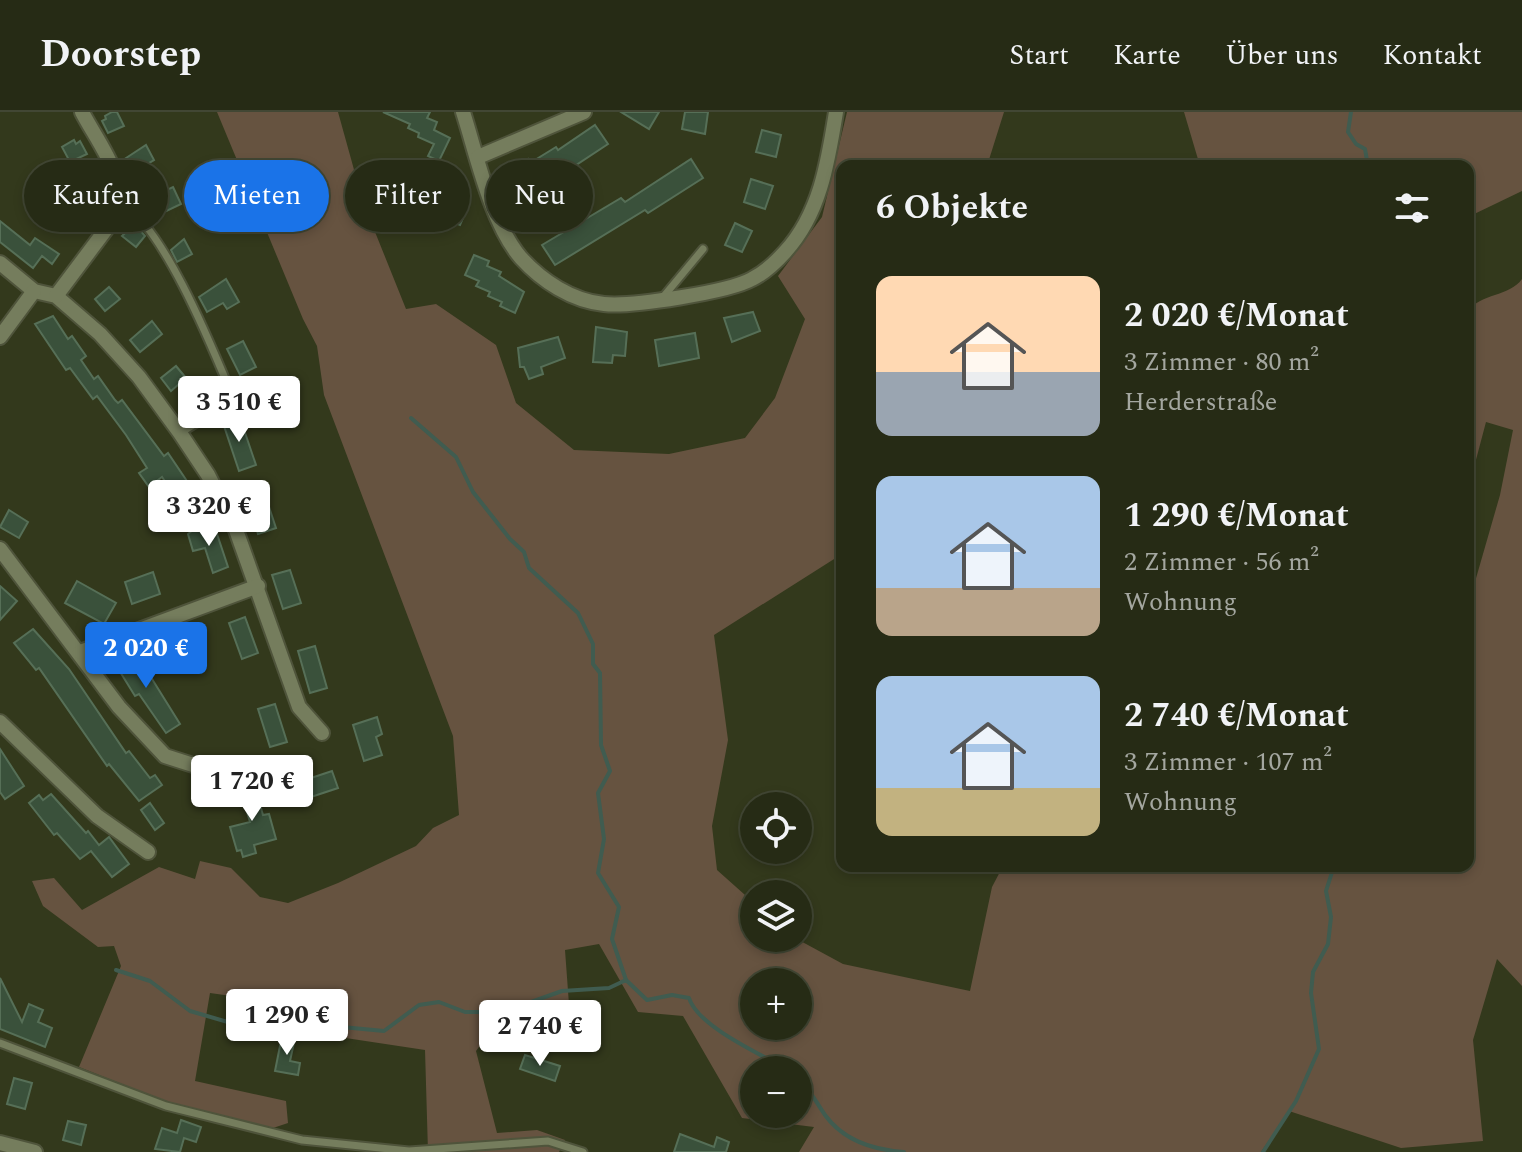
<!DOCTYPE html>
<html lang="de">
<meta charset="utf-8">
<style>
:root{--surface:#262b15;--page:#323722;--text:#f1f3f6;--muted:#a4a7a0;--line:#424734;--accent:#1a73e8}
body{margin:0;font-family:Spectral,serif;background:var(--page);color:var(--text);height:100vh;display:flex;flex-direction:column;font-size:30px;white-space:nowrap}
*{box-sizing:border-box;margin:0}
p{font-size:26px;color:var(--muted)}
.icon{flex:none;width:44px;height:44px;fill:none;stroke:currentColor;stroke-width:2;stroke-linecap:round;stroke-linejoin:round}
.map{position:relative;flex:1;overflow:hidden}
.sheet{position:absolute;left:836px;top:48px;width:638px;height:712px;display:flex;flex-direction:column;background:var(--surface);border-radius:16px;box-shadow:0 4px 12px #0003,0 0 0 2px var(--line)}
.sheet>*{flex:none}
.top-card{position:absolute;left:24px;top:48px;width:692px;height:72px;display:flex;gap:16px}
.controls{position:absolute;left:740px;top:680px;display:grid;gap:16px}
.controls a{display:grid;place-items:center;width:72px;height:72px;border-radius:50%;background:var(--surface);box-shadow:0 4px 12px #0003,0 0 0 2px var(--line);font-size:40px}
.price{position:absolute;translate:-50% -68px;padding:0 18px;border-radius:8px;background:#fff;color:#222;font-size:26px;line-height:52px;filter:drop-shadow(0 2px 4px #0008)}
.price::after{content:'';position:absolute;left:50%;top:48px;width:24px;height:18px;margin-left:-12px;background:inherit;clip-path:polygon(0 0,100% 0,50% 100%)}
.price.on{background:var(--accent);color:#fff}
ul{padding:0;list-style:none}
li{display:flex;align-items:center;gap:24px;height:200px;padding:0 40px}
li span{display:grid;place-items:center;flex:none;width:224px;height:160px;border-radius:16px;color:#555}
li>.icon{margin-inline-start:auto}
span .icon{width:96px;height:96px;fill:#fffc;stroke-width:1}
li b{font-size:34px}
h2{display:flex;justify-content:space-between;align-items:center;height:96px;padding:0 40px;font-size:34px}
.pill{padding:0 28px;border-radius:36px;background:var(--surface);box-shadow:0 4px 12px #0003,0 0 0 2px var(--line);font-size:28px;line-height:72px}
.pill.on{background:var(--accent);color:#fff}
header{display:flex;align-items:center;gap:48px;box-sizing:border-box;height:112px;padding:0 40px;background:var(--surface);border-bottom:2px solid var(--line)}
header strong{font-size:38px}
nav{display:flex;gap:44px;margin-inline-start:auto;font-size:28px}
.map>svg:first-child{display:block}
.green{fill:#665340;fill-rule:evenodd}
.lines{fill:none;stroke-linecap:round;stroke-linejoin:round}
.stream{stroke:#405c50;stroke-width:4}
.building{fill:#3a513b;stroke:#566f57;stroke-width:2}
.service-casing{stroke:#4f543b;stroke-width:11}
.minor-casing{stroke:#4f543b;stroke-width:18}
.service{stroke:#757d5d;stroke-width:7}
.minor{stroke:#757d5d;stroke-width:14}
</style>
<header>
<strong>Doorstep</strong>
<nav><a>Start</a><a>Karte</a><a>Über uns</a><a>Kontakt</a></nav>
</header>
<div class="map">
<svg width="1522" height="1040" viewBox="0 0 1522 1040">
<rect width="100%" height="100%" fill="#33391c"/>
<g class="green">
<path d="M217,0H338L363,90L406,197L436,192L496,233L516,291L574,338L669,342L745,326L775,286L805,207L778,164L822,105L847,0H1004L987,54H842V442L714,523L728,628L712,714L717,758L754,791V826H795L843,852L970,879L992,775L1003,754H1468V494L1500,383L1513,318L1486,310L1468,378V199C1481,181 1509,185 1522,167V874L1497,847L1473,928L1483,1029L1401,1036L1289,999L1261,1040H799L814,1015L742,1006L683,904L638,900L599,832L565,838L570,906L501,905L476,939L497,1021L537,1018L565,1028L559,1040H428L425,938L339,925L325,897L210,881L195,969L286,989L288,1011L270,1017L167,990L79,955L121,854L114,834L98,835L43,794L32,769L54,766L82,798L159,755L195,767L200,749L231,756L260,785L288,791L338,771L416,734L433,716L459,703L453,624L324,283L317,234L303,207ZM754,870H798V914H754ZM754,958H798V1002H754Z"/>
<polygon points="1184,0 1522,0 1522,79 1468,105 1468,54 1200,54"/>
</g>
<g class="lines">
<g class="stream">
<polyline points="1351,0 1348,20 1356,32 1365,37 1368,54"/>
<polyline points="411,306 456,345 473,380 510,427 524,440 529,456 578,501 593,532 593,552 600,561 601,633 610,659 598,681 604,727 598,761 619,795 612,827 626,868"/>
<path d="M116,858L150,869L190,899L238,913L290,906L321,913L384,919L419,893L439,890L465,900H503L562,879L609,876L626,868L647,888L672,883L689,886C698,915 763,943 788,958"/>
<path d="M798,966C809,976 816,990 825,1003C843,1028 874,1038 904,1040"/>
<polyline points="1263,1040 1296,989 1319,937 1311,881 1313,860 1328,832 1331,805 1326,779 1334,754"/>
</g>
</g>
<g class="building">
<polygon points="112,0 117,0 124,14 108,21 102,9 106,7 105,4"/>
<polygon points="383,0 430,0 427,6 437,10 434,18 450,26 439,49 428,44 434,32 418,25 419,21 408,16 410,12"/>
<polygon points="621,0 659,0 649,17"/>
<polygon points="685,0 708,0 705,22 682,17"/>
<polygon points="595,13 608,32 570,57 568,54 543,71 540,67 515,83 502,64 528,47 530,51 556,35 558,38"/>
<polygon points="762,18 781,23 776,45 756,40"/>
<polygon points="74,28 76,32 80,29 87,42 70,50 62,35"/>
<polygon points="146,33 154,48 130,62 123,48"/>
<polygon points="691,47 703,66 648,101 645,98 555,153 542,133 621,86 625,90"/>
<polygon points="430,60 442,65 440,70 451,75 450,79 469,92 460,113 448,108 451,104 439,98 440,95 430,90 432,85 421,81"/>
<polygon points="751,67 773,74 765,97 744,90"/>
<polygon points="173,75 181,92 154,105 148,92 152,90 150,86"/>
<polygon points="0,109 30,133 35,126 59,142 52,152 42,144 33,156 0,130"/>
<polygon points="735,111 752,119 742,140 725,133"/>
<polygon points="135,112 145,124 136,135 122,124"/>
<polygon points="184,127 192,142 177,150 171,138"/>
<polygon points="474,143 489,149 487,154 501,160 499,164 524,180 515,201 500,194 502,190 488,184 490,180 476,174 479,169 465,163"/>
<polygon points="226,167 239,190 227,197 223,191 207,200 199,185"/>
<polygon points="109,175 120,187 105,199 95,187"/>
<polygon points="753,200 760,219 732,230 724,206"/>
<polygon points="53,204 68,227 72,224 86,244 81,248 94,267 98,264 115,288 118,291 122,288 164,344 168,341 197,384 182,394 162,365 149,375 139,361 147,356 126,323 97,284 93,287 70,256 66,258 35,212"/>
<polygon points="152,209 162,222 140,240 130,228"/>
<polygon points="596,215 627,220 625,244 613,243 612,251 593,250"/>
<polygon points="695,221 699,246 659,254 655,228"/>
<polygon points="558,225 565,246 541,255 543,262 529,267 524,255 520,255 518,236"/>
<polygon points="243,229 256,255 240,263 227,237"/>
<polygon points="176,254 186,266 171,279 161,266"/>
<polygon points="240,306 256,353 239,359 223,311"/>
<polygon points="265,383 276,416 258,422 248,389"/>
<polygon points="9,398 28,410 19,426 0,415"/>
<polygon points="199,413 203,423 216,419 228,455 213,461 205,436 193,439 188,422"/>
<polygon points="290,458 301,491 283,497 272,463"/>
<polygon points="153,460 160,482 132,492 125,470"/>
<polygon points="77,469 116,491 104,512 65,491"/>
<polygon points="0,474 17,489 0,508"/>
<polygon points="245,505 258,541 242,547 229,511"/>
<polygon points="33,517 69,557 126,641 129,639 150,666 155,663 162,673 139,689 109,652 107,654 39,556 36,558 14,531"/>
<polygon points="178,518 182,534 162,540 158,523"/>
<polygon points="315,534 327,576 310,581 298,539"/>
<polygon points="134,538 180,612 166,621 139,582 135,584 114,550"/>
<polygon points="275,592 287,630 270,635 258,597"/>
<polygon points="377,605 382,622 376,625 382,643 364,649 353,613"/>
<polygon points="0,637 24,674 5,687 0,680"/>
<polygon points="332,659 338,676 305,687 299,670"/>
<polygon points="238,670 254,672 263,703 269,702 276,727 254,733 256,741 243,745 241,738 237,739 230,715 250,710"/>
<polygon points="51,682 86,721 88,719 99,733 109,725 129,752 112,765 91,739 80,747 57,721 54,723 29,691 39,683 43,688"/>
<polygon points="150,691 164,711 155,718 141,698"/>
<polygon points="0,866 22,910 29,892 43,898 38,910 52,916 45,935 0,917"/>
<polygon points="282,924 295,926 290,949 300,951 298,963 275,959"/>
<polygon points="525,943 560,954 555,969 520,957"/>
<polygon points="14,966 32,971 25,997 7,992"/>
<polygon points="181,1008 201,1015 196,1030 184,1026 180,1040 155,1037 162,1016 177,1021"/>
<polygon points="68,1009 86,1013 81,1033 63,1028"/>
<polygon points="680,1022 714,1035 717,1025 729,1030 726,1040 674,1040"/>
</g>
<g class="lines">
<defs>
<g id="service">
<path d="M121,91C164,114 214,240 234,288L180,321"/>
<polyline points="664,184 703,137"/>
<polyline points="0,931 166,994 302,1028 409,1039 548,1029 583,1040"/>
</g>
<g id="minor">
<path d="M463,0C477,44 491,111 521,146C542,169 572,189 604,192C631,195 729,180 752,167C764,161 776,150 785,140C820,102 828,50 836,0"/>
<polyline points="478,45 584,0"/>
<polyline points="0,151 34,179 56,184 100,222 139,265 180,321 208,363 236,418 299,595 322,621"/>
<path d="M56,184L116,104C130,69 98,31 82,0"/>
<polyline points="0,225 34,179"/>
<polyline points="0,437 119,595 165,644 193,653"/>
<polyline points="80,540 258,474"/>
<polyline points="0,610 97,704 148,740"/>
<polyline points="0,1031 35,1040"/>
</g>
</defs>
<use href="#service" class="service-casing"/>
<use href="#minor" class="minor-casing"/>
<use href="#service" class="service"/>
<use href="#minor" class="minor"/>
</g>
</svg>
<div class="controls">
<a><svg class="icon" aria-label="locate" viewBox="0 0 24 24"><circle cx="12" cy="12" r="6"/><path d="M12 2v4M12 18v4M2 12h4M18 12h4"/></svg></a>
<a><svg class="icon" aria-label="layers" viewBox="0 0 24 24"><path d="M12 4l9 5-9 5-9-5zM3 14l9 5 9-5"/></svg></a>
<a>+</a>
<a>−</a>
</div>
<b class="price" style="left:239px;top:332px">3 510 €</b>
<b class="price" style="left:209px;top:436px">3 320 €</b>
<b class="price on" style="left:146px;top:578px">2 020 €</b>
<b class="price" style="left:252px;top:711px">1 720 €</b>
<b class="price" style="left:287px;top:945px">1 290 €</b>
<b class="price" style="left:540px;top:956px">2 740 €</b>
<div class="top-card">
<a class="pill">Kaufen</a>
<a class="pill on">Mieten</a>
<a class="pill">Filter</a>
<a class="pill">Neu</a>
</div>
<section class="sheet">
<h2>6 Objekte<svg class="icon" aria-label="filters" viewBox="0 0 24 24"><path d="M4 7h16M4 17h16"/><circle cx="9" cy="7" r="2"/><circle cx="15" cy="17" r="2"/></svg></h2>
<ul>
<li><span style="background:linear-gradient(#ffd9b3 60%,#9aa5b1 0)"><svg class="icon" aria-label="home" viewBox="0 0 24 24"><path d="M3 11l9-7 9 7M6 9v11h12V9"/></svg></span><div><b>2 020 €/Monat</b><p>3 Zimmer · 80 m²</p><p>Herderstraße</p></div></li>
<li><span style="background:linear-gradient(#a9c7e8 70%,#b9a48a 0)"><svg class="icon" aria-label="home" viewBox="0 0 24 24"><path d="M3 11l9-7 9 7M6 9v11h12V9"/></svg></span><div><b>1 290 €/Monat</b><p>2 Zimmer · 56 m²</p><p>Wohnung</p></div></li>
<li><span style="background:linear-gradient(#a9c7e8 70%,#c2b280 0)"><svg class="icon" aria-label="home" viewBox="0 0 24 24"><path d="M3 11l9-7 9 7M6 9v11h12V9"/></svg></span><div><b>2 740 €/Monat</b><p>3 Zimmer · 107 m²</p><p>Wohnung</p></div></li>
</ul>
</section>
</div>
